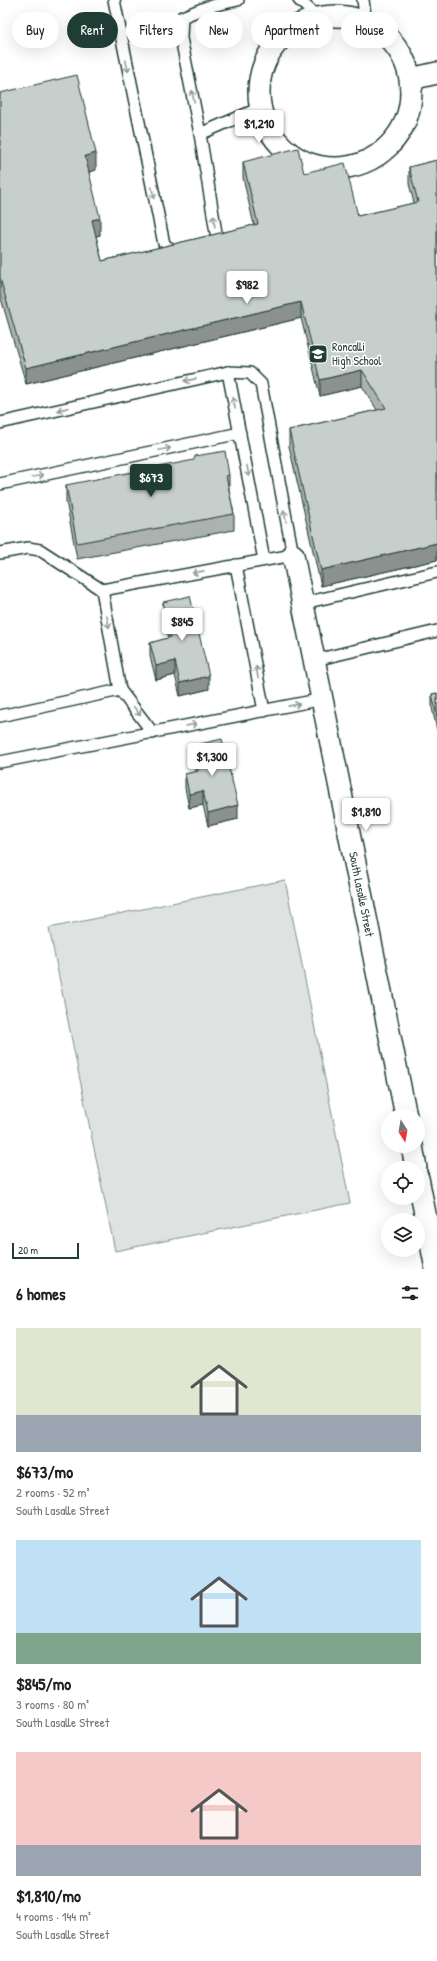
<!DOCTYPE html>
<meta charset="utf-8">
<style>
:root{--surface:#fff;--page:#f6f6f6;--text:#202124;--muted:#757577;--accent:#1f3d34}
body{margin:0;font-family:"Patrick Hand",sans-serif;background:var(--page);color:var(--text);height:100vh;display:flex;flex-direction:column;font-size:15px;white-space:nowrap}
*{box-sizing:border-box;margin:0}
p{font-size:13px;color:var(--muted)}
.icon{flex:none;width:22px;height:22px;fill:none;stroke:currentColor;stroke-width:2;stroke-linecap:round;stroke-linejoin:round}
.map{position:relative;height:1269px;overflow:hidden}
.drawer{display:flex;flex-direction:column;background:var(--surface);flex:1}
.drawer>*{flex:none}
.hud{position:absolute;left:12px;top:12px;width:413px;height:36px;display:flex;gap:8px}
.needle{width:26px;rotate:169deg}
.controls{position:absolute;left:381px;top:1109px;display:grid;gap:8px}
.controls a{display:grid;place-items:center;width:44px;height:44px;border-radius:50%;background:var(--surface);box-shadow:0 4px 16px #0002;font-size:20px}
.scale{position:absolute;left:12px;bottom:10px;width:67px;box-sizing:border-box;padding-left:4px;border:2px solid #1f3d34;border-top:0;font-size:11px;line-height:14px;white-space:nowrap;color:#1f3d34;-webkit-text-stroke:3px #fff;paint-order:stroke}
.price{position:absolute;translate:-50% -34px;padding:0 9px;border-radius:4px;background:#fff;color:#222;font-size:13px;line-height:26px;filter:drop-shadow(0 1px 2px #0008)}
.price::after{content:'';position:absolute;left:50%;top:24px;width:12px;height:9px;margin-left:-6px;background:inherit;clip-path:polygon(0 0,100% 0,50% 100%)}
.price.current{background:var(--accent);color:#fff}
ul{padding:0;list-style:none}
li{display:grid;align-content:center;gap:8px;height:212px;padding:0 16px}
li span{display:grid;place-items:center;height:124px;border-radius:0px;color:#555}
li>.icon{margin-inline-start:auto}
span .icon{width:72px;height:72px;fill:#fffc;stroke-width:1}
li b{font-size:17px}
h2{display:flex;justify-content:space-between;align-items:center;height:48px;padding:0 16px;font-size:17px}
.chip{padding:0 14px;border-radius:18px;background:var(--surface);box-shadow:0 4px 16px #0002;font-size:14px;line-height:36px}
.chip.current{background:var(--accent);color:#fff}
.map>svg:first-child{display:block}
.green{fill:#dee3e2;stroke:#7e908b}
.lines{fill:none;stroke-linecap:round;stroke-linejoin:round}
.lane-casing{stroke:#1f3d34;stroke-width:14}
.street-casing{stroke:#1f3d34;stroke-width:24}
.lane{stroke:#fff;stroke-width:11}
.street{stroke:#fff;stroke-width:21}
.wall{fill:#abb2af;stroke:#1f3d34}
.shaded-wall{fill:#8b918f;stroke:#1f3d34}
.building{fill:#c7cfcc;stroke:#1f3d34}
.oneway{stroke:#8f9e9a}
.labels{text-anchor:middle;stroke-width:3;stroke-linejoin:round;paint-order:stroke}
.poi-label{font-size:12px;fill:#1f3d34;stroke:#fff;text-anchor:start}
.street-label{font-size:12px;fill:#1f3d34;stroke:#fff}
</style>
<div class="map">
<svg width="437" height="1269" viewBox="0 0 437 1269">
<rect width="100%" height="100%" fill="#fff"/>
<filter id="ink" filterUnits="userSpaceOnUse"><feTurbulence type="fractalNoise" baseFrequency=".025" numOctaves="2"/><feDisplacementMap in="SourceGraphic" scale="8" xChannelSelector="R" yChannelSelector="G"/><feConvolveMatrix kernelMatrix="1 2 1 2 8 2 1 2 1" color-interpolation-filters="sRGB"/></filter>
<g filter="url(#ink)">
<polygon class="green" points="285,880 350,1203 115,1251 49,928"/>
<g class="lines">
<defs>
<g id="lane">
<polyline points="114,0 164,244 175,253 177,253"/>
<polyline points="299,0 319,18"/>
<polyline points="363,0 366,23"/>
<polyline points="200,134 181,38 182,17 207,7 238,0"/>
<polyline points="210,243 217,239 200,134 260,108"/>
<polyline points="228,372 264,560"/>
<polyline points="0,423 228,372 250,373 261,384 293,555 102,590 120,690 153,733"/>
<polyline points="0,484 240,433"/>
<polyline points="0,553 28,548 40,550 102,590"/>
<polyline points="236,565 264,711"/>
<polyline points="304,603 437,572"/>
<polyline points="315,660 437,631"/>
<polyline points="0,716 120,690"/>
<polyline points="0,762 323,699"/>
</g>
<g id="street">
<circle cx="335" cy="92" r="76"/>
<polyline points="411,88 415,78 437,73"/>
<path id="s1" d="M293,555L406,1116"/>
<polyline points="412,1146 416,1168"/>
<polyline points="418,1178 436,1269"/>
</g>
</defs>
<use href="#lane" class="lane-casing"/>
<use href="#street" class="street-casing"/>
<use href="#lane" class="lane"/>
<use href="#street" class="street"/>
</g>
<g class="wall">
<polygon points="0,93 96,170 89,172 100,235 96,236 102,261 254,225 243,178 243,162 304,173 358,216 414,203 409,184 409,167 437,160 437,560 321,586 289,446 289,430 377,410 362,386 320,396 301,318 26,384 0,295"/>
<polygon points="229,475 229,490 234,514 234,530 77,559 66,501 66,485"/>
<polygon points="163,602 209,689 180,696 175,675 156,680 150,656 150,643 168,638 163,616"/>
<polygon points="437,693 437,730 432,708 432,694"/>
<polygon points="192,746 238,819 208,826 203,805 189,808 185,788 185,774 195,772 192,760"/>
</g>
<g class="shaded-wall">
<polygon points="96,153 96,170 85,173 85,156"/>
<polygon points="100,218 100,235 92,237 92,220"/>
<polygon points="301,302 301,318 26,384 26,368"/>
<polygon points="362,370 362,386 320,396 320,380"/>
<polygon points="437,543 437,560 321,586 321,570"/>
<polygon points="175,661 175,675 156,680 156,666"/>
<polygon points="209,676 209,689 180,696 180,683"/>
<polygon points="203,791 203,805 189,808 189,794"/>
<polygon points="238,805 238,819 208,826 208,813"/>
</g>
<g class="building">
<polygon points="77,75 96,153 85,156 100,218 92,220 102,261 258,224 243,162 298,148 304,173 345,163 358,216 418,202 409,167 437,160 437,543 321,570 289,430 386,408 362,370 320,380 301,302 26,368 0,278 0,93"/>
<polygon points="225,451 229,475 226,476 234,514 77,543 66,485 194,460 195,456"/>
<polygon points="190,596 209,676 180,683 175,661 156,666 150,643 171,637 163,602"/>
<polygon points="437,693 437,716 432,694"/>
<polygon points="222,739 238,805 208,813 203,791 189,794 185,774 198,771 192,746"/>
</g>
<defs><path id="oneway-shaft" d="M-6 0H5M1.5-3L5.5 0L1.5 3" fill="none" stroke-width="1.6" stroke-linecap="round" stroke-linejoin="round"/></defs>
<g class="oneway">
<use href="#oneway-shaft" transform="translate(127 66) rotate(78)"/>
<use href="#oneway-shaft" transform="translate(193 96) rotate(-101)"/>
<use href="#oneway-shaft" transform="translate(153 193) rotate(78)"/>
<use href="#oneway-shaft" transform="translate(214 221) rotate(-99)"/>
<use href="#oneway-shaft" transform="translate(190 380) rotate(167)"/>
<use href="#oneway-shaft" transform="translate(234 403) rotate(-102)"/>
<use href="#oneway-shaft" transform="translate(63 409) rotate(167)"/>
<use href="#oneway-shaft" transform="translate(165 449) rotate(-12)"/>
<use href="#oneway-shaft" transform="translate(248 471) rotate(79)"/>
<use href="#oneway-shaft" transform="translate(38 476) rotate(-12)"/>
<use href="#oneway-shaft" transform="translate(285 516) rotate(-101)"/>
<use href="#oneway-shaft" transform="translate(198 572) rotate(169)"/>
<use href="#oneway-shaft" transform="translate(108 622) rotate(79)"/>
<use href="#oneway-shaft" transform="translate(257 672) rotate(-101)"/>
<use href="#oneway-shaft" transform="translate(294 705) rotate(-11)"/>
<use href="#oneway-shaft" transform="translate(137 711) rotate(53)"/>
<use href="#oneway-shaft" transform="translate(191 725) rotate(-11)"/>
</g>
</g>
<defs>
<symbol id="school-square" viewBox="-11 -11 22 22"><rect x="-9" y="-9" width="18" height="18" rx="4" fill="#1f3d34" stroke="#fff"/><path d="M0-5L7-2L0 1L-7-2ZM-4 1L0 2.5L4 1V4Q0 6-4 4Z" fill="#fff"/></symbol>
</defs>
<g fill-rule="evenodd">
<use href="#school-square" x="307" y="343" width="22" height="22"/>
</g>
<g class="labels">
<g class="poi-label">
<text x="332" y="351">Roncalli<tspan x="332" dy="14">High School</tspan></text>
</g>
<g class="street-label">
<text dy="4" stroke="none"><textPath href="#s1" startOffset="346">South Lasalle Street</textPath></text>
</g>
</g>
</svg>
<div class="controls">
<a><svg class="needle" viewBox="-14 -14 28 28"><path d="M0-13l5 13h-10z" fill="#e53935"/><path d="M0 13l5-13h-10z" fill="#757577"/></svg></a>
<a><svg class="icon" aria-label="locate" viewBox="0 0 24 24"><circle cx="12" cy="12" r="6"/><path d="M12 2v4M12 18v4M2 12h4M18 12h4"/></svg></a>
<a><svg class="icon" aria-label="layers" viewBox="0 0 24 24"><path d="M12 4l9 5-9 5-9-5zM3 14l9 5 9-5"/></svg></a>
</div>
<div class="scale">20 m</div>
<b class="price" style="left:259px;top:144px">$1,210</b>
<b class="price" style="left:247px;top:305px">$982</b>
<b class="price current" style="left:151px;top:498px">$673</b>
<b class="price" style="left:182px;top:642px">$845</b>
<b class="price" style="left:212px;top:777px">$1,300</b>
<b class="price" style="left:366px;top:832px">$1,810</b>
<div class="hud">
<a class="chip">Buy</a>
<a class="chip current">Rent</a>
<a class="chip">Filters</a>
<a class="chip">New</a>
<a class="chip">Apartment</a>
<a class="chip">House</a>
</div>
</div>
<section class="drawer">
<h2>6 homes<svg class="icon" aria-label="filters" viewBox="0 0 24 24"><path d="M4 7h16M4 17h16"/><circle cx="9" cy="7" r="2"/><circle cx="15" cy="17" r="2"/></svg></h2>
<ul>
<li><span style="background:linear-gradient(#dfe7d0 70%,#9aa5b1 0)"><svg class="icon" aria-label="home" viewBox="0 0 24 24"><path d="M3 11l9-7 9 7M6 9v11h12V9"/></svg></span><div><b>$673/mo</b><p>2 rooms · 52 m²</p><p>South Lasalle Street</p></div></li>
<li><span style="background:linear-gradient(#bfe0f5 75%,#7fa58c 0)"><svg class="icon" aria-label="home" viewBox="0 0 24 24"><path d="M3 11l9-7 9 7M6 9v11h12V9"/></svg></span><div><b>$845/mo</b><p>3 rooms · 80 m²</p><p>South Lasalle Street</p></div></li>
<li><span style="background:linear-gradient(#f6c9c9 75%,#9aa5b1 0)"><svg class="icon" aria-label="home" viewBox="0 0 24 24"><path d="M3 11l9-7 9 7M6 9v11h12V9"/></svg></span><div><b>$1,810/mo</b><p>4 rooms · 144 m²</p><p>South Lasalle Street</p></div></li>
</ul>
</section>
